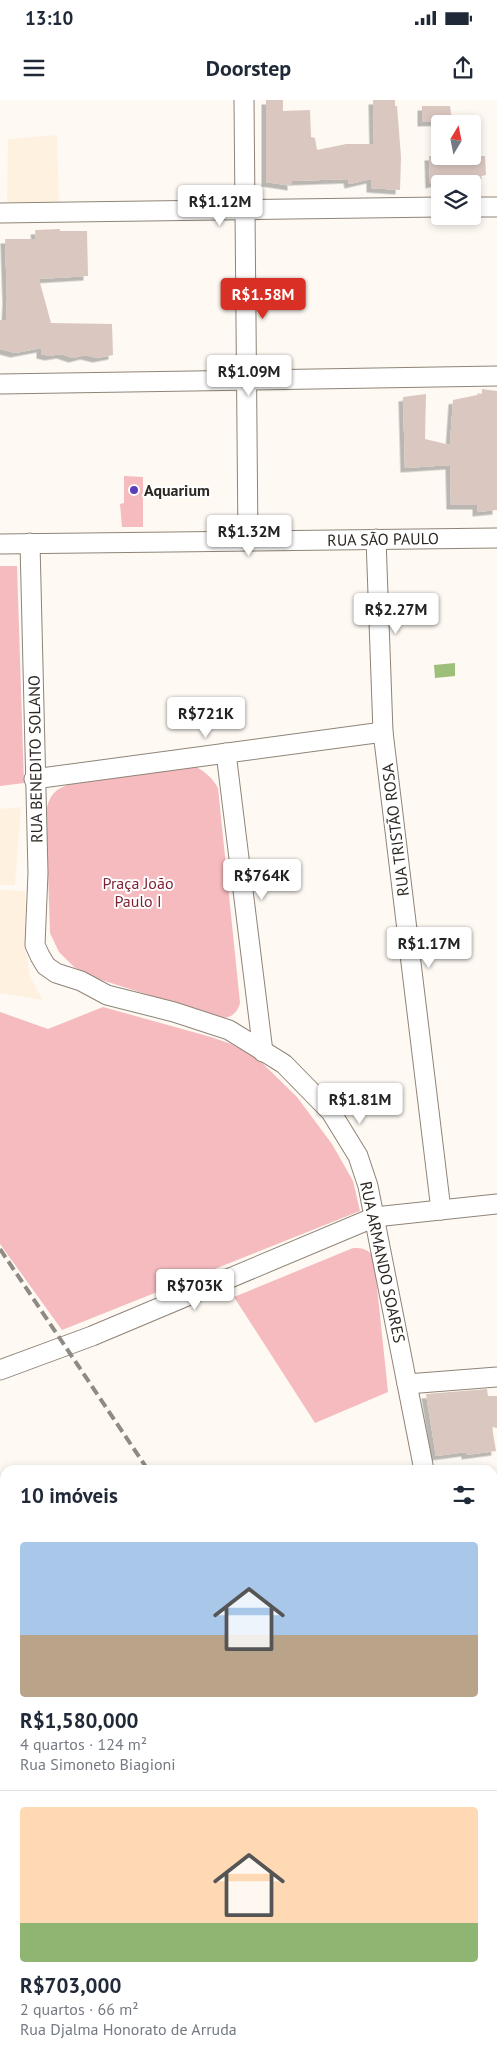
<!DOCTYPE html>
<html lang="pt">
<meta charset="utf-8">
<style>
:root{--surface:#fff;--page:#f2f2f3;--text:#1f2937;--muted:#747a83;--line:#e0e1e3;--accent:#d93025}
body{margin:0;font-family:"PT Sans",sans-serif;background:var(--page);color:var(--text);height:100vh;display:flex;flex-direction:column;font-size:19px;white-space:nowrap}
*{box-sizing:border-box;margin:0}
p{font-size:16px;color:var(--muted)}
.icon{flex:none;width:28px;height:28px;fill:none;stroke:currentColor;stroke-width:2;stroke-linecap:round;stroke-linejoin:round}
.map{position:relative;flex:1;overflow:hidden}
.panel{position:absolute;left:0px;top:1365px;width:498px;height:600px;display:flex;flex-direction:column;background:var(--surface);border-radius:15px 15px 0 0;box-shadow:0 2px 8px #0003}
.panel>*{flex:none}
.needle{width:32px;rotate:10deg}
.controls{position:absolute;left:431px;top:15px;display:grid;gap:10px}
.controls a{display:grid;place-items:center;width:50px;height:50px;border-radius:5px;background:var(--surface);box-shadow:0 2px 8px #0003;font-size:25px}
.price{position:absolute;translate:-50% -42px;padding:0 11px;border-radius:5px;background:#fff;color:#222;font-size:16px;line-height:32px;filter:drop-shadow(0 1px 2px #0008)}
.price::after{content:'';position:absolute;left:50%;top:30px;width:15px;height:11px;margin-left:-8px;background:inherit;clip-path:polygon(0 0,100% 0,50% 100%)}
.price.on{background:var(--accent);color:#fff}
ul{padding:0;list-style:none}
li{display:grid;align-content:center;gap:10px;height:265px;padding:0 20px}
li+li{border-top:1px solid var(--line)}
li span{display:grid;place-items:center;height:155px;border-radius:5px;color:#555}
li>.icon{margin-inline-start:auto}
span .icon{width:90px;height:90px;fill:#fffc;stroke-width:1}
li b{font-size:21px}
h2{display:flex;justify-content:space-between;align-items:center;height:60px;padding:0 20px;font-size:21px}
.status{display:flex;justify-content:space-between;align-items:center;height:35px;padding:0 25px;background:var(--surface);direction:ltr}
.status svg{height:14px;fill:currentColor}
header{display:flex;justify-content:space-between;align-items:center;height:65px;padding:0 20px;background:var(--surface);font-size:22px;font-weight:700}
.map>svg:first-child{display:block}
.built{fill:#fff1e0}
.green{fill:#f5bbbf}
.water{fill:#9ebf7a}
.building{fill:#dac7c0;filter:url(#shadow)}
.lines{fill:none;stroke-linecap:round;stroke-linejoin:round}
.minor-casing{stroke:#8f8477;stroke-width:21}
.secondary-casing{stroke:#8f8477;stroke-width:29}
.minor{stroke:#fff;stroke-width:19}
.secondary{stroke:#ede8ca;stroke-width:26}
.rail{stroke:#8f8a84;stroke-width:4;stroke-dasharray:10 5;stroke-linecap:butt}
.poi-dot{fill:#5940b8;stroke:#fff;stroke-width:2}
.labels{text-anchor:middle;stroke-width:4;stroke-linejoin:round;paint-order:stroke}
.poi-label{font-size:16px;font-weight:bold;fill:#2c2722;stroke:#fff;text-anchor:start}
.street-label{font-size:16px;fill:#2c2722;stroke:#fff}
.park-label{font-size:16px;fill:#7d1e32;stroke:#fff}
</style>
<div class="status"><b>13:10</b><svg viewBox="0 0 49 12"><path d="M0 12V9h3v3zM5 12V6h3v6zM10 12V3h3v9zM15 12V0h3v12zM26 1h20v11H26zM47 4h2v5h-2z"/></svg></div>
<header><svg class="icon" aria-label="menu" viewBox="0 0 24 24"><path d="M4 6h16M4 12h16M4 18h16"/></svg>Doorstep<svg class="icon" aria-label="share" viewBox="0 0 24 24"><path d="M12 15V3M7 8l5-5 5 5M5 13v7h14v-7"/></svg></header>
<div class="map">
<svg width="497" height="1965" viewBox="0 0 497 1965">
<defs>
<filter id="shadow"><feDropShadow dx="-4.5" dy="4.5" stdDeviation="0" flood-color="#0004"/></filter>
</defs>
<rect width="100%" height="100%" fill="#fef9f3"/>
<g class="built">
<polygon points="57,35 59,103 7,102 8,39"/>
<polygon points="21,707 15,785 0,785 0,709"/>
<polygon points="0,790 25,791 26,852 30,877 43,900 0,893"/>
<polygon points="493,1715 497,1715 497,1855 493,1856"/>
</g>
<g class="green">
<polygon points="124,376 143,377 143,427 122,427 120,404 124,403"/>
<polygon points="0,466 17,466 24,683 0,686"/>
<path d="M196,667C206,672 212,678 218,688L240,903C237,914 229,920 218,917L92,877L74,867L59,852L50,833L46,713C48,696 56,687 72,684Z"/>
<polygon points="103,907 211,937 231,944 258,959 297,997 332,1044 353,1081 360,1111 62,1230 0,1144 0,912 48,929"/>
<path d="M353,1148C363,1148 369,1149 374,1158L388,1292L315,1323L234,1197Z"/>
</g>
<polygon class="water" points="455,563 455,576 435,578 434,565"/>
<g class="building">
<polygon points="266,0 283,0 283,11 310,10 311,37 315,38 317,50 346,44 374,44 373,0 395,0 395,6 397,6 401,57 400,90 371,88 371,79 349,84 348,79 292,81 292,86 266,82"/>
<polygon points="422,6 450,6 452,21 422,22"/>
<polygon points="429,56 485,56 486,75 461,81 461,75 430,84"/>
<polygon points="60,129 60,131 87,131 88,176 39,179 51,223 112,224 113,255 97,258 85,255 73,258 61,254 49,256 41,254 41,248 15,253 0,249 0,220 6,220 7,199 5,139 36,139 35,130"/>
<polygon points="482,289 497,291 497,410 477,412 477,405 451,405 450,365 405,368 403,297 426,294 425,339 450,345 453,300 482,294"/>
<polygon points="487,1289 488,1296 497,1296 497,1328 492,1327 496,1351 466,1355 466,1352 436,1356 426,1294"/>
</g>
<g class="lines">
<defs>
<g id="minor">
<polyline points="244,0 248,441"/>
<polyline points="472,107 497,107"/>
<polyline points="0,113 440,107"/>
<polyline points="0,284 497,276"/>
<polyline points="376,439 383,632 441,1110"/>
<polyline points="30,443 38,773 35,845 40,856 46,866 56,873 81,881 107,895 174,912 229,930 284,964 331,1012 358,1056 368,1086 424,1370"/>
<polyline points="0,444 497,438"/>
<polyline points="226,653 263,952"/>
<polyline points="34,679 383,632"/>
<polyline points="0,1270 92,1236 375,1117 497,1104"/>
<polyline points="407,1284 497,1277"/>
<polyline points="492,1436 497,1436"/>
<polyline points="0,1463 5,1461"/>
<polyline points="0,1650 5,1649"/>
<polyline points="0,1906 5,1905"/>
<polyline points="281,1960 283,1965"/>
<polyline points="430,1960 431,1965"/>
</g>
<g id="secondary">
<polyline points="0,1698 5,1721"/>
<polyline points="62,1960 63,1965"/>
</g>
</defs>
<use href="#minor" class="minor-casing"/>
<use href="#secondary" class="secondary-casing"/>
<use href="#minor" class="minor"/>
<use href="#secondary" class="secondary"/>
<g class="rail">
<polyline points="0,1149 148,1370"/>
<polyline points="415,1960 416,1965"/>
</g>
</g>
<circle class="poi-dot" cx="134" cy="390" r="5"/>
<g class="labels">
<g class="poi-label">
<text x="144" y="396">Aquarium</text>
</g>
<g class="street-label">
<text transform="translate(383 439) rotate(-1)" y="6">RUA SÃO PAULO</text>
<text transform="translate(35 659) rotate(-91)" y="6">RUA BENEDITO SOLANO</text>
<text transform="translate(395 730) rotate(-97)" y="6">RUA TRISTÃO ROSA</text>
<text transform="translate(383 1162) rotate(78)" y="6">RUA ARMANDO SOARES</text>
</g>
<g class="park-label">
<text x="138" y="789">Praça João<tspan x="138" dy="18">Paulo I</tspan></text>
</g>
</g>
</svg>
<div class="controls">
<a><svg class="needle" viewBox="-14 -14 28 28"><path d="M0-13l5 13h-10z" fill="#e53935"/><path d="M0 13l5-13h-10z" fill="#747a83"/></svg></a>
<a><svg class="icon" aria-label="layers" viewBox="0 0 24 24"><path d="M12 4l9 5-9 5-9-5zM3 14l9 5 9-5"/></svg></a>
</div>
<b class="price" style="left:220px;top:127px">R$1.12M</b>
<b class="price on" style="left:263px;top:220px">R$1.58M</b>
<b class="price" style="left:249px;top:297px">R$1.09M</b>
<b class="price" style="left:249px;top:457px">R$1.32M</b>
<b class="price" style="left:396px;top:535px">R$2.27M</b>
<b class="price" style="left:206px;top:639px">R$721K</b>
<b class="price" style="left:262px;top:801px">R$764K</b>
<b class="price" style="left:429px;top:869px">R$1.17M</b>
<b class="price" style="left:360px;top:1025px">R$1.81M</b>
<b class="price" style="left:195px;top:1211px">R$703K</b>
<section class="panel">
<h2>10 imóveis<svg class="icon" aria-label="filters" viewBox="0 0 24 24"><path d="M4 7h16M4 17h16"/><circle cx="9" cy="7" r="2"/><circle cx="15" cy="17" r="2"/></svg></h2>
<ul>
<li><span style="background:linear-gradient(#a9c7e8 60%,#b9a48a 0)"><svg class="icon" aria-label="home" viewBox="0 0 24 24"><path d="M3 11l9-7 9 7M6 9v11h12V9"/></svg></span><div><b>R$1,580,000</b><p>4 quartos · 124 m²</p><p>Rua Simoneto Biagioni</p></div></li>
<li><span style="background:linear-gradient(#ffd9b3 75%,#8fb573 0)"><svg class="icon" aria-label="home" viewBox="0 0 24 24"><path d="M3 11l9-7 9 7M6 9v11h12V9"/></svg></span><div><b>R$703,000</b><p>2 quartos · 66 m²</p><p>Rua Djalma Honorato de Arruda</p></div></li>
</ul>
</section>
</div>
